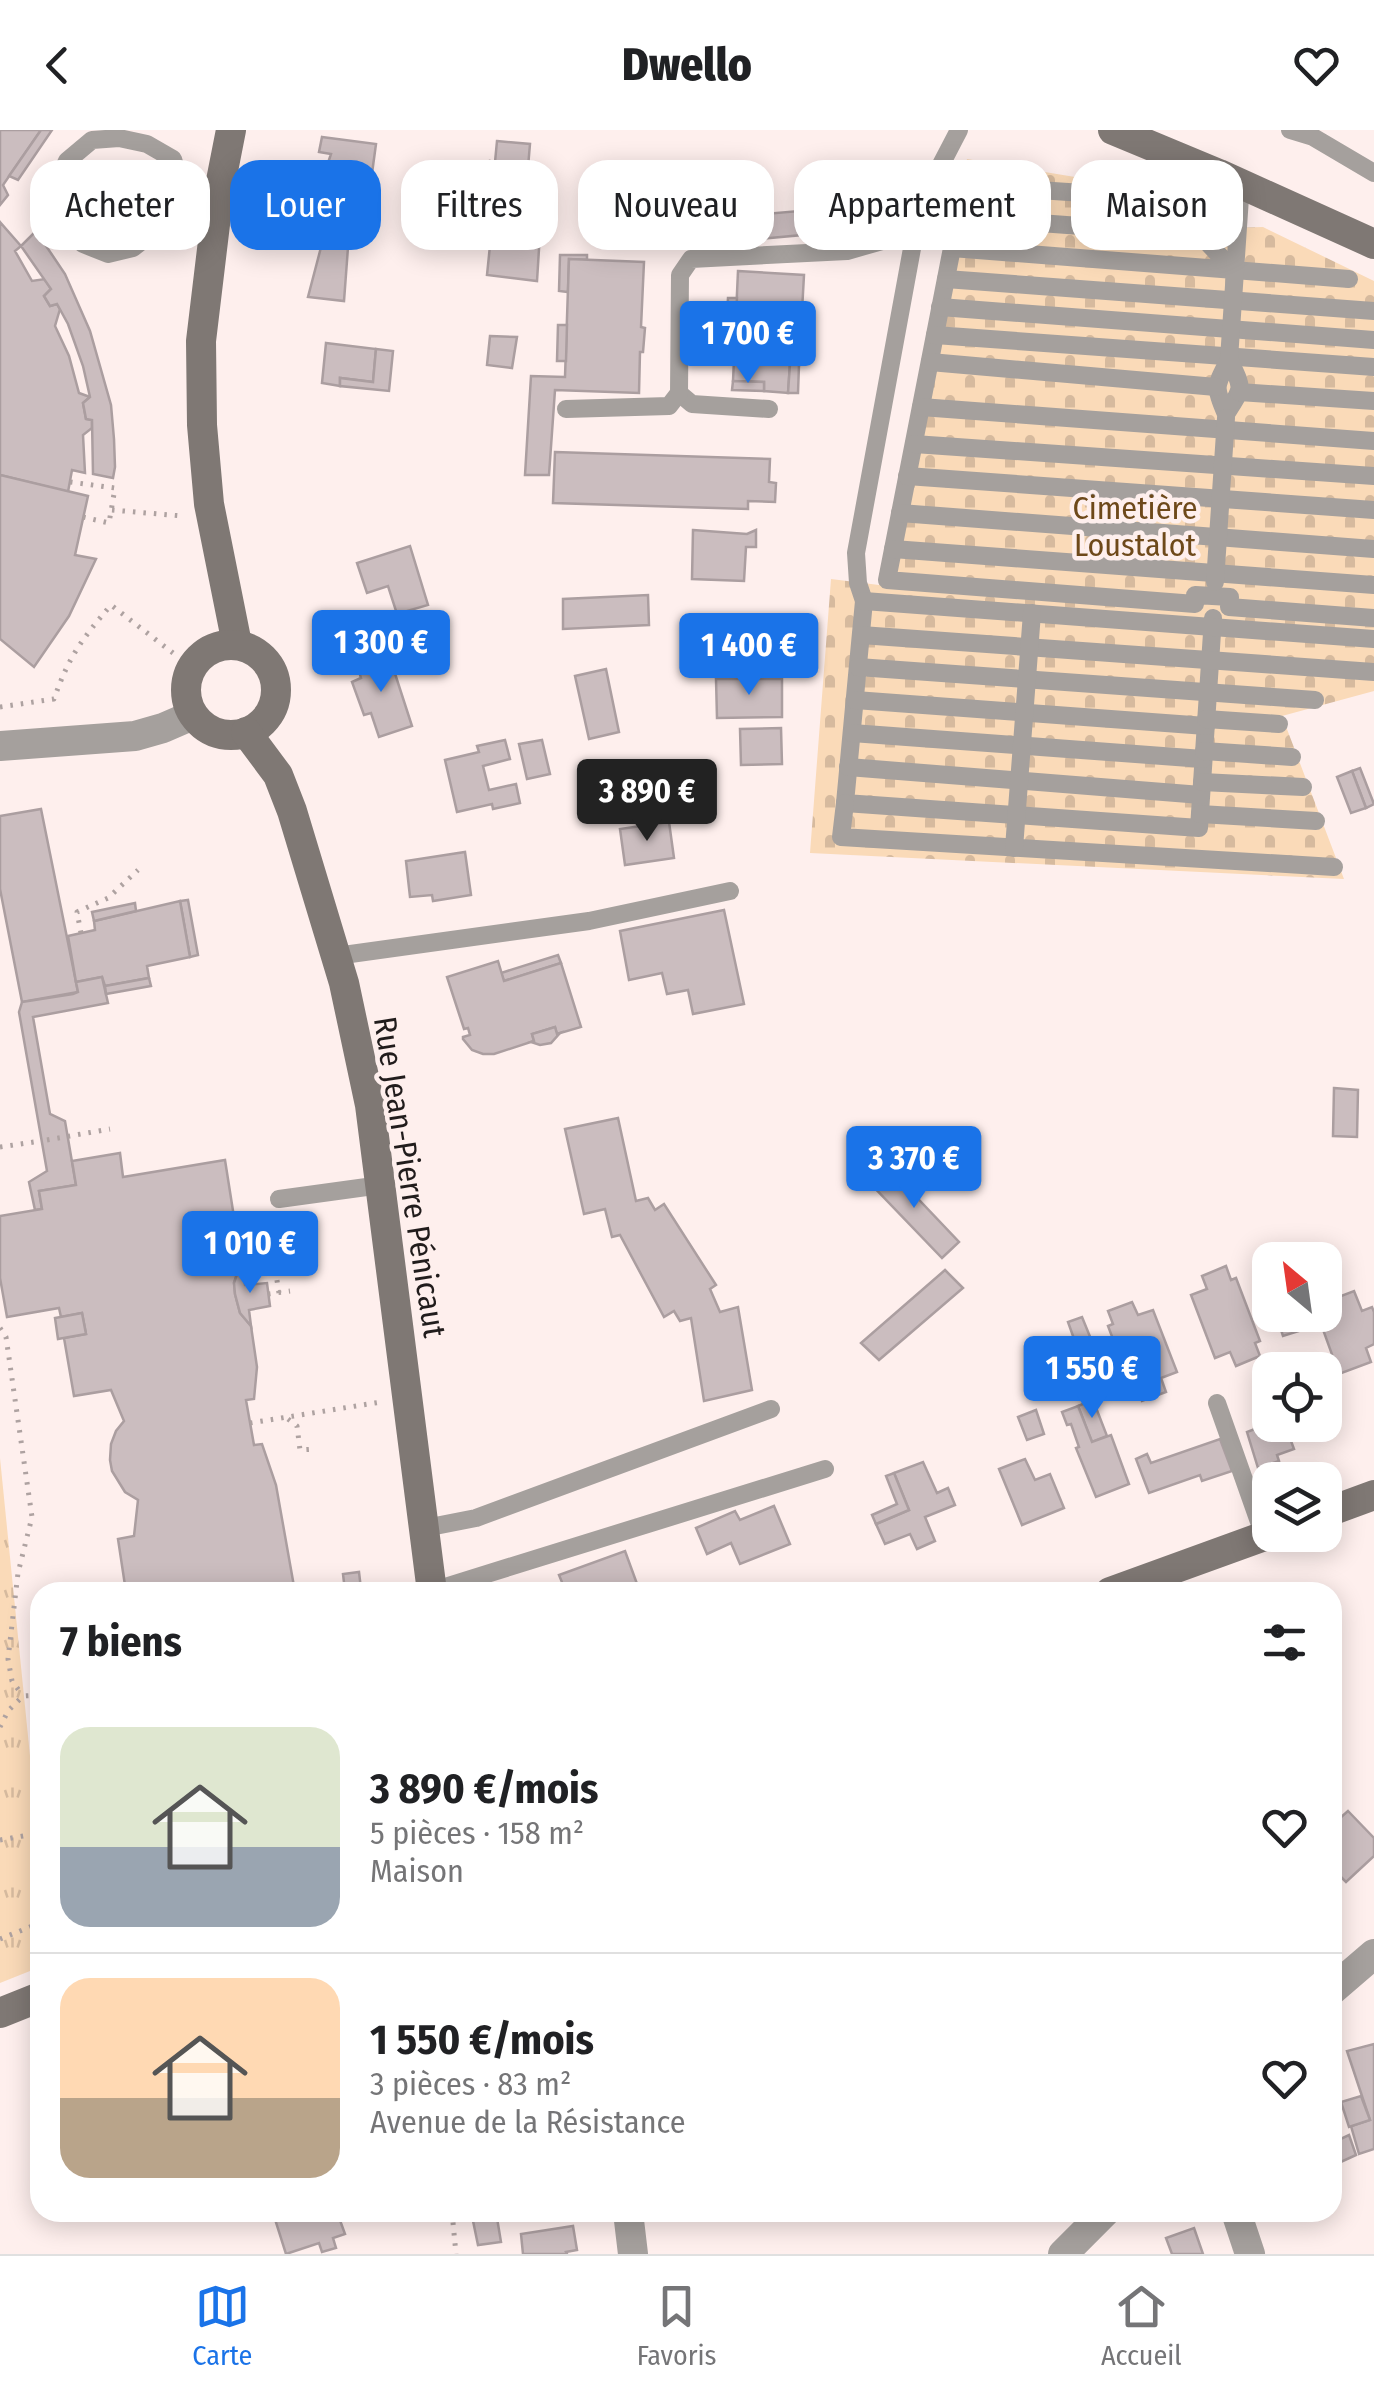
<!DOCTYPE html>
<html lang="fr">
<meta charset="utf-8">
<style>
:root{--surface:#fff;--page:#f6f6f6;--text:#202124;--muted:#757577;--line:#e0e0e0;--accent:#1a73e8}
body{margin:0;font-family:"Fira Sans Condensed",sans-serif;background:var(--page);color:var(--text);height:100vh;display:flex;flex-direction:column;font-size:38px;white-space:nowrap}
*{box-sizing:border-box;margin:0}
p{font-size:32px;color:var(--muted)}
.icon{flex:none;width:55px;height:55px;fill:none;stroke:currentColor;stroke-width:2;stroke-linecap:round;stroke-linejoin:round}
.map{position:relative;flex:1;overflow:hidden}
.sheet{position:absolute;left:30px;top:1452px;width:1312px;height:640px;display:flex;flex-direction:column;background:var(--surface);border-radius:30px;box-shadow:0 5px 25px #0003}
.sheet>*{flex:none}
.hud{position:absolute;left:30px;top:30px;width:1315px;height:90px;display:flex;gap:20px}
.needle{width:65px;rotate:331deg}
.fabs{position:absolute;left:1252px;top:1112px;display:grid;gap:20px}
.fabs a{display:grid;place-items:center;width:90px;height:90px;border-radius:20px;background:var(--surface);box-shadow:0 5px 25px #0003;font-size:50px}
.price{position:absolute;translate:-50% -85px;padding:0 22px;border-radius:10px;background:var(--accent);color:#fff;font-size:32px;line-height:65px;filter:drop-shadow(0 2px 5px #0008)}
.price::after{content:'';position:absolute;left:50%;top:60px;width:30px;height:22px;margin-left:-15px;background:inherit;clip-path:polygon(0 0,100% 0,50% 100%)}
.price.on{background:#222;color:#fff}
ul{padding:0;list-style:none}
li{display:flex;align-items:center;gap:30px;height:250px;padding:0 30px}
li+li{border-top:2px solid var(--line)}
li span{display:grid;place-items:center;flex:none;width:280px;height:200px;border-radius:30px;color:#555}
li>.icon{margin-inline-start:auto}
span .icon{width:120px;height:120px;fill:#fffc;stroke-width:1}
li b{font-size:42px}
h2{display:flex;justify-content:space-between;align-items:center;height:120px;padding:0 30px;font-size:42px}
.chip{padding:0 35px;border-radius:30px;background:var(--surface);box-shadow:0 5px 25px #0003;font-size:35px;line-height:90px}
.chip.on{background:var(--accent);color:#fff}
header{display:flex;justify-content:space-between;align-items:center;height:130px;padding:0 30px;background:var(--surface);font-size:45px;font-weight:800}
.tabs{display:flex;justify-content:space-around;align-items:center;height:140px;border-top:2px solid var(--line);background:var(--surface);font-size:28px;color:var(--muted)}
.tabs a{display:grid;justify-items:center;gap:5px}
.tabs .on{color:var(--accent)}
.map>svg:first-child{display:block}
.cemetery{fill:url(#cemetery-stones)}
.park{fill:url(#park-tufts)}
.building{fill:#cbbdbf;stroke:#ab9ea0;stroke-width:2.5}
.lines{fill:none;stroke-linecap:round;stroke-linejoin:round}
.path{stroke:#aea2a1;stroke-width:5;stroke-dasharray:2.5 8;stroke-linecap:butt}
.lane{stroke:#a5a09d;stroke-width:18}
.street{stroke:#a5a09d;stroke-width:30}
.secondary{stroke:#7f7874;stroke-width:30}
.labels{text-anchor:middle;stroke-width:9;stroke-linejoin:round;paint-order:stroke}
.park-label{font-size:32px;fill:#6e491a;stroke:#feefed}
.street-label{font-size:32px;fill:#211c1c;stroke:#feefed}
</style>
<header><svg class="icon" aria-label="back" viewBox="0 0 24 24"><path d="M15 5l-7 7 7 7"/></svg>Dwello<svg class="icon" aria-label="heart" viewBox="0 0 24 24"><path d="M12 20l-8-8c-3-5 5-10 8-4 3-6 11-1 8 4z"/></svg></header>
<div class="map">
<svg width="1374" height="2124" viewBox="0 0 1374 2124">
<defs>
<pattern id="cemetery-stones" width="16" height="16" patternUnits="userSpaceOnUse" patternTransform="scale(2.5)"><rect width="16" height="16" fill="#fadab8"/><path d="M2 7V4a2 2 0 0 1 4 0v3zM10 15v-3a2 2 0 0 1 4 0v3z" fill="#d6ba9e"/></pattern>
<pattern id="park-tufts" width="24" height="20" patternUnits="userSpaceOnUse" patternTransform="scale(2.5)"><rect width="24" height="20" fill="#fadab8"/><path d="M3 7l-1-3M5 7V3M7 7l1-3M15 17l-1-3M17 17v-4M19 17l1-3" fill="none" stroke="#d6ba9e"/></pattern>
</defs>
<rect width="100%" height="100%" fill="#feefed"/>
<path class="cemetery" d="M967,29L1208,69C1209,83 1212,90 1223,98L1263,97L1374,151V561L1282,586L1344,749L810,723L831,449L879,455Z"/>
<polygon class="park" points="0,1328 40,1725 40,1837 0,1853"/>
<g class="building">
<polygon points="0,0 41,0 3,55 8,65 0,75"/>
<polygon points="41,0 52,0 18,50 9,46"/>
<polygon points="322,7 376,14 370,58 320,50 322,32 328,33 331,24 319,22"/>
<polygon points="497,11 530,14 524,84 490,81 492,60 487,59 490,31 495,32"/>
<polygon points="626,37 645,39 643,60 624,58"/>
<polygon points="645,39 657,39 655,61 643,60"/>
<polygon points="762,57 765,84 720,88 716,62"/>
<polygon points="630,67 656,68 654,86 628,85"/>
<polygon points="799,81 802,105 671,117 669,92"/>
<polygon points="0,92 21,116 15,121 32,151 45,149 51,159 44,166 50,176 57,174 60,179 55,196 69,226 79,263 90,267 83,273 86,289 92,290 92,298 83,305 85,343 72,340 68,362 0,345"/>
<polygon points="492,96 540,103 537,151 487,145"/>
<polygon points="36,101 65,144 90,201 111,275 114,309 115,337 113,348 93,344 92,290 86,289 83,273 90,267 83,236 68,194 57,174 50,176 44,166 51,159 21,116"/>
<polygon points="325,102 349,104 344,171 308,167"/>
<polygon points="560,125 587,125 587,130 569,129 568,162 559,161"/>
<polygon points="569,129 644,132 641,197 645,198 643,222 640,222 639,263 555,260 549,345 525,345 531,246 565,247"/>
<polygon points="738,141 804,145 799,235 790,234 788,263 764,261 764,252 733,251"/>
<polygon points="728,168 737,168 735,203 726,202"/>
<polygon points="558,195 567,195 566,231 557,231"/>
<polygon points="490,206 517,207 512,238 487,235"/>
<polygon points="326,213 376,219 373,252 340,248 340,256 322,253"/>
<polygon points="376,219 393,221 389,261 340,256 340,248 373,252"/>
<polygon points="790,234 799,235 798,263 788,263"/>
<polygon points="733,251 764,252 764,261 732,260"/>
<polygon points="555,322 770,329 769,352 776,353 775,372 748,371 748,379 553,373"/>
<polygon points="0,345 88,366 75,425 96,429 69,486 34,537 0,509"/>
<polygon points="693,400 747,404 756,400 756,417 746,417 744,451 692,449"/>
<polygon points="410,416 428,475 397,484 388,456 367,463 357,433"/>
<polygon points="648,465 649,495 563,499 563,469"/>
<polygon points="388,522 412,596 379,607 371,583 364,585 352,552 361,548 356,532"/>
<polygon points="606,539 619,602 589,609 575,546"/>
<polygon points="716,549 782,549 782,587 717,588"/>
<polygon points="781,598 782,634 741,635 740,599"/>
<polygon points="505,610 510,629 483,636 489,660 516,654 520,673 493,679 492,674 457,682 445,630 479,622 477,616"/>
<polygon points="542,610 550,644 527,649 519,614"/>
<polygon points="660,631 660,658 597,659 596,632"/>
<polygon points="1360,638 1374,674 1366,678 1352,641"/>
<polygon points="1352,641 1366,678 1351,683 1337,647"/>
<polygon points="41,679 78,862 22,872 0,759 0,686"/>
<polygon points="669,692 674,728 625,735 620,699"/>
<polygon points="465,722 471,765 433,771 432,765 410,767 406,731"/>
<polygon points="188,770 198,825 190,827 180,771"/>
<polygon points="180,771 190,827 147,836 149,848 105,856 102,847 76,852 68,806 95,800 94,791"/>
<polygon points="135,773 136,781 94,791 92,782"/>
<polygon points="724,780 744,874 693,884 688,860 667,864 662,843 629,850 620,801"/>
<polygon points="558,825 561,833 504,851 501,843"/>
<polygon points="498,831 504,851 561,833 581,897 557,904 555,897 532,904 534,911 494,924 483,924 472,920 463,909 463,907 470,905 468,898 464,899 447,847"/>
<polygon points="102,847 108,873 33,887 50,984 65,991 76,1055 39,1061 42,1079 35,1080 29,1052 47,1041 19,882 22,872 73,864 78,862 76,852"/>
<polygon points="149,848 151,856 106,864 105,856"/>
<polygon points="555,897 557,904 560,903 551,913 540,915 531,912 534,911 532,904"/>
<polygon points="1334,958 1358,960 1357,1007 1333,1006"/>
<polygon points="618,988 636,1071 648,1068 655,1080 664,1074 716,1155 710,1159 720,1182 738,1177 752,1260 704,1271 691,1188 680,1191 674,1181 664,1187 620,1105 612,1107 605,1079 584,1084 565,999"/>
<polygon points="120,1023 123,1047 225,1030 242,1138 238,1141 234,1153 235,1164 240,1183 251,1196 257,1237 254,1269 246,1270 254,1315 262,1314 276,1355 295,1462 126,1462 118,1409 134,1406 138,1370 125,1362 112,1341 110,1330 111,1314 116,1301 124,1291 111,1260 74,1266 64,1208 86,1204 82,1183 61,1187 59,1178 7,1187 0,1148 0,1086 42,1079 39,1061 76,1055 72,1031"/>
<polygon points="886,1035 959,1112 942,1128 868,1051"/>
<polygon points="1226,1136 1231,1150 1236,1148 1260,1211 1255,1213 1260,1226 1236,1236 1230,1222 1215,1228 1191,1165 1207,1159 1202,1146"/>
<polygon points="242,1138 245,1155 267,1153 270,1176 249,1180 251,1196 240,1183 235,1164 234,1153 238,1141"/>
<polygon points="945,1140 963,1158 879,1230 861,1213"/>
<polygon points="1354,1161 1362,1181 1372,1177 1374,1182 1374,1214 1366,1218 1371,1232 1339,1244 1321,1194 1334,1189 1328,1171"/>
<polygon points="1132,1172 1138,1185 1153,1180 1177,1242 1161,1248 1166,1262 1142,1271 1137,1257 1132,1259 1108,1196 1113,1194 1108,1181"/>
<polygon points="82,1183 86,1204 58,1209 55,1188"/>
<polygon points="1276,1185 1294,1185 1299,1201 1283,1206"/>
<polygon points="1082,1187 1093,1214 1078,1220 1068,1192"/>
<polygon points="1093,1270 1107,1306 1092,1312 1078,1276"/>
<polygon points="1078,1276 1092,1312 1111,1305 1129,1354 1096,1367 1076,1318 1079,1317 1071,1294 1067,1295 1062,1282"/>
<polygon points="1036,1280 1044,1304 1027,1310 1018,1287"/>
<polygon points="1270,1293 1270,1295 1285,1295 1294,1319 1277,1325 1279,1331 1258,1338 1247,1302"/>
<polygon points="1220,1309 1232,1341 1202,1351 1200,1345 1149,1363 1136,1329 1147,1324 1151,1333"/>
<polygon points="1025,1329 1035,1350 1050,1344 1064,1378 1022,1395 999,1339"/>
<polygon points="923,1332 937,1363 948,1358 955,1375 925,1387 935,1411 917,1419 910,1404 885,1414 876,1394 909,1380 894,1343"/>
<polygon points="894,1343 909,1380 876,1394 872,1385 897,1374 886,1346"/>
<polygon points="774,1376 790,1414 740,1434 731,1413 707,1424 696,1398 735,1381 740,1390"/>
<polygon points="625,1421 640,1462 566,1462 559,1445"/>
<polygon points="359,1442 361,1459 345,1461 343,1444"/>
<polygon points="1348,1681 1374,1708 1374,1726 1346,1752 1332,1738 1332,1695"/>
<polygon points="1374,1914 1374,2019 1359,2024 1351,1996 1370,1990 1347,1921"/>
<polygon points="1361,1966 1370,1990 1349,1997 1341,1972"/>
<polygon points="1349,2005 1356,2025 1334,2035 1337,2039 1332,2041 1332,2013"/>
<polygon points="275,2082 337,2082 345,2104 333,2108 336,2118 322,2122 319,2113 286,2124 273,2083"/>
<polygon points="496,2082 501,2112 478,2115 472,2086"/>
<polygon points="573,2096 577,2120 566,2122 567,2124 523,2124 521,2104"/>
<polygon points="1194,2098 1203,2124 1172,2124 1166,2108"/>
</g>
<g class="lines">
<g class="path">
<polyline points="70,352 115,358 109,393 83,387"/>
<polyline points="112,380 182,386"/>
<path d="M0,577L54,569C69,526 82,509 111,475L173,523"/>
<polyline points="81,803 77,782 108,768 138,740"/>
<polyline points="47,1010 110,999"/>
<polyline points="0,1017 41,1011"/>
<polyline points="267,1088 279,1163"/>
<polyline points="268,1164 290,1161"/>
<polyline points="0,1198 6,1207 32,1387 18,1443 8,1529 12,1551 23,1566"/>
<polyline points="288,1289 297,1296 300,1320 315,1319"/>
<polyline points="250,1293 381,1272"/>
<polyline points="0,1597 8,1581 23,1566 40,1565"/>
<polyline points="0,1710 40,1703"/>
<polyline points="0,1809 40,1793"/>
<polyline points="452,2082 456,2124"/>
</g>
<g class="lane">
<polyline points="959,0 920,75 856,423 858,453 864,471 845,673 1199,698 1213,488"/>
<polyline points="1290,0 1313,7 1374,43"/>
<polyline points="180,52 172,78 156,100 133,118 108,124 83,114 64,96 56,75 57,53 67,31 92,10 119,8 147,14 173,29 180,52 219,61"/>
<polyline points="959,87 1202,105"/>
<polyline points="952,118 887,450 1195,474 1195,465 1230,467 1229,477 1374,488"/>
<polyline points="1235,142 1178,81 1113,65 966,55 952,118 1349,149"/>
<polyline points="946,149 1374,181"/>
<polyline points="940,177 1374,210"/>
<polyline points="935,205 1374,237"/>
<path d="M1229,229C1243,259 1244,256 1226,284C1213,255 1216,256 1229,229L1241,53"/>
<polyline points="930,232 1216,257"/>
<polyline points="1239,262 1374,271"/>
<polyline points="679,263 692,274 769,279"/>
<polyline points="921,277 1374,311"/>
<polyline points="566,279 669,276 679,263 680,145 691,129 847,121 889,109 917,90"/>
<polyline points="914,314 1374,346"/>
<polyline points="907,346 1374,380"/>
<polyline points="900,383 1374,419"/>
<polyline points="893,419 1374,455"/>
<polyline points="1215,452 1226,288"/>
<polyline points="864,471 1374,509"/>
<polyline points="861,505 1374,542"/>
<polyline points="858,537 1315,570"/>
<polyline points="855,570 1206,596"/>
<polyline points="1206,589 1279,594"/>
<polyline points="852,603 1203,629"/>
<polyline points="1204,621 1292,627"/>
<polyline points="848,637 1201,665"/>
<polyline points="1202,652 1303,657"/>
<polyline points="845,673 841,707 1334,737"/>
<polyline points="1200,684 1316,691"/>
<polyline points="1014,718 1032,483"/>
<polyline points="336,826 589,791 730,761"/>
<polyline points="279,1069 381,1055"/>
<polyline points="1217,1273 1264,1406"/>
<polyline points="425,1398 476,1388 771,1279"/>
<polyline points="432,1461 825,1339"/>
</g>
<g class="street">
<polyline points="0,616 135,606 163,598 193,585"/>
<polyline points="1332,1860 1374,1824"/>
<polyline points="628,2082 633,2124"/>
<polyline points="1236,2082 1250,2124"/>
<polyline points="1063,2124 1105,2082"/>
</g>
<g class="secondary">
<polyline points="231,0 219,61 201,211 202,295 209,374 237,514"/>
<polyline points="1113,0 1219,44 1374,114"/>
<circle cx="231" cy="560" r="45"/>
<polyline points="246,602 278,645 292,681 344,853 370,975 432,1462"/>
<polyline points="1325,1383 1374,1365"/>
<polyline points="1110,1462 1270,1404"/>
<polyline points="0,1883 40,1867"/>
</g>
</g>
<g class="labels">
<g class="park-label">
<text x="1135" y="389">Cimetière<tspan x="1135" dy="37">Loustalot</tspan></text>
</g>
<g class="street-label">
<text transform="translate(410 1047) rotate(81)" y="11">Rue Jean-Pierre Pénicaut</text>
</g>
</g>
</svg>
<div class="fabs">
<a><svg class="needle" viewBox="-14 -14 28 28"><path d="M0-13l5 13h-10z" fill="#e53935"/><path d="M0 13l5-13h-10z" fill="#757577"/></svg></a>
<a><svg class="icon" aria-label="locate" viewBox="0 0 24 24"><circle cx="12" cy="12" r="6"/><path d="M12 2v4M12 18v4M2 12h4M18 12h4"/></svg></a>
<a><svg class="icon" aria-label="layers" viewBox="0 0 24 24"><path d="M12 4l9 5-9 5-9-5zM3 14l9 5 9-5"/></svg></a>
</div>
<b class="price" style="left:748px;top:256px">1 700 €</b>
<b class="price" style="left:381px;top:565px">1 300 €</b>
<b class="price" style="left:749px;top:568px">1 400 €</b>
<b class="price on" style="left:647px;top:714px">3 890 €</b>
<b class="price" style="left:914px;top:1081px">3 370 €</b>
<b class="price" style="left:250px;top:1166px">1 010 €</b>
<b class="price" style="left:1092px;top:1291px">1 550 €</b>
<div class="hud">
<a class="chip">Acheter</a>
<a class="chip on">Louer</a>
<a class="chip">Filtres</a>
<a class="chip">Nouveau</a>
<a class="chip">Appartement</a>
<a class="chip">Maison</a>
</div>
<section class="sheet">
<h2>7 biens<svg class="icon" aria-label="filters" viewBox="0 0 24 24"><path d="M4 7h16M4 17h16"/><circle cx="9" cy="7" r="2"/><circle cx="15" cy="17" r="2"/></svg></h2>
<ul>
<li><span style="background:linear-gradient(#dfe7d0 60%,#9aa5b1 0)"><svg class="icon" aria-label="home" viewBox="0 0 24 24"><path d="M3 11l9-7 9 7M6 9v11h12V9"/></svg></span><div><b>3 890 €/mois</b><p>5 pièces · 158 m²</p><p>Maison</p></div><svg class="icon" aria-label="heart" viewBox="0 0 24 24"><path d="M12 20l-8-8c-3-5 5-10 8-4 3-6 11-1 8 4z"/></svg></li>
<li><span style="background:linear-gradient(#ffd9b3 60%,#b9a48a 0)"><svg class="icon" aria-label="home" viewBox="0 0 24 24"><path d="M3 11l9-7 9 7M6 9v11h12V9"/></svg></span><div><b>1 550 €/mois</b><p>3 pièces · 83 m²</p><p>Avenue de la Résistance</p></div><svg class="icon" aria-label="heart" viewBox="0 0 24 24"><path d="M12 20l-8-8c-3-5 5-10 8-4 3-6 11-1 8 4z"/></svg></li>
</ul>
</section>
</div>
<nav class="tabs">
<a class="on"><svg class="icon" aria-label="map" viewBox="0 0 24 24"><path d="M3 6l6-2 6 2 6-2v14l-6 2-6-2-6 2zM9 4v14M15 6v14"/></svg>Carte</a>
<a><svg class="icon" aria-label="saved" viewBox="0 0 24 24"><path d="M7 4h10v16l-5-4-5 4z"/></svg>Favoris</a>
<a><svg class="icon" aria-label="home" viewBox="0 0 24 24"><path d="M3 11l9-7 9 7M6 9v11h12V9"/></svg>Accueil</a>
</nav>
